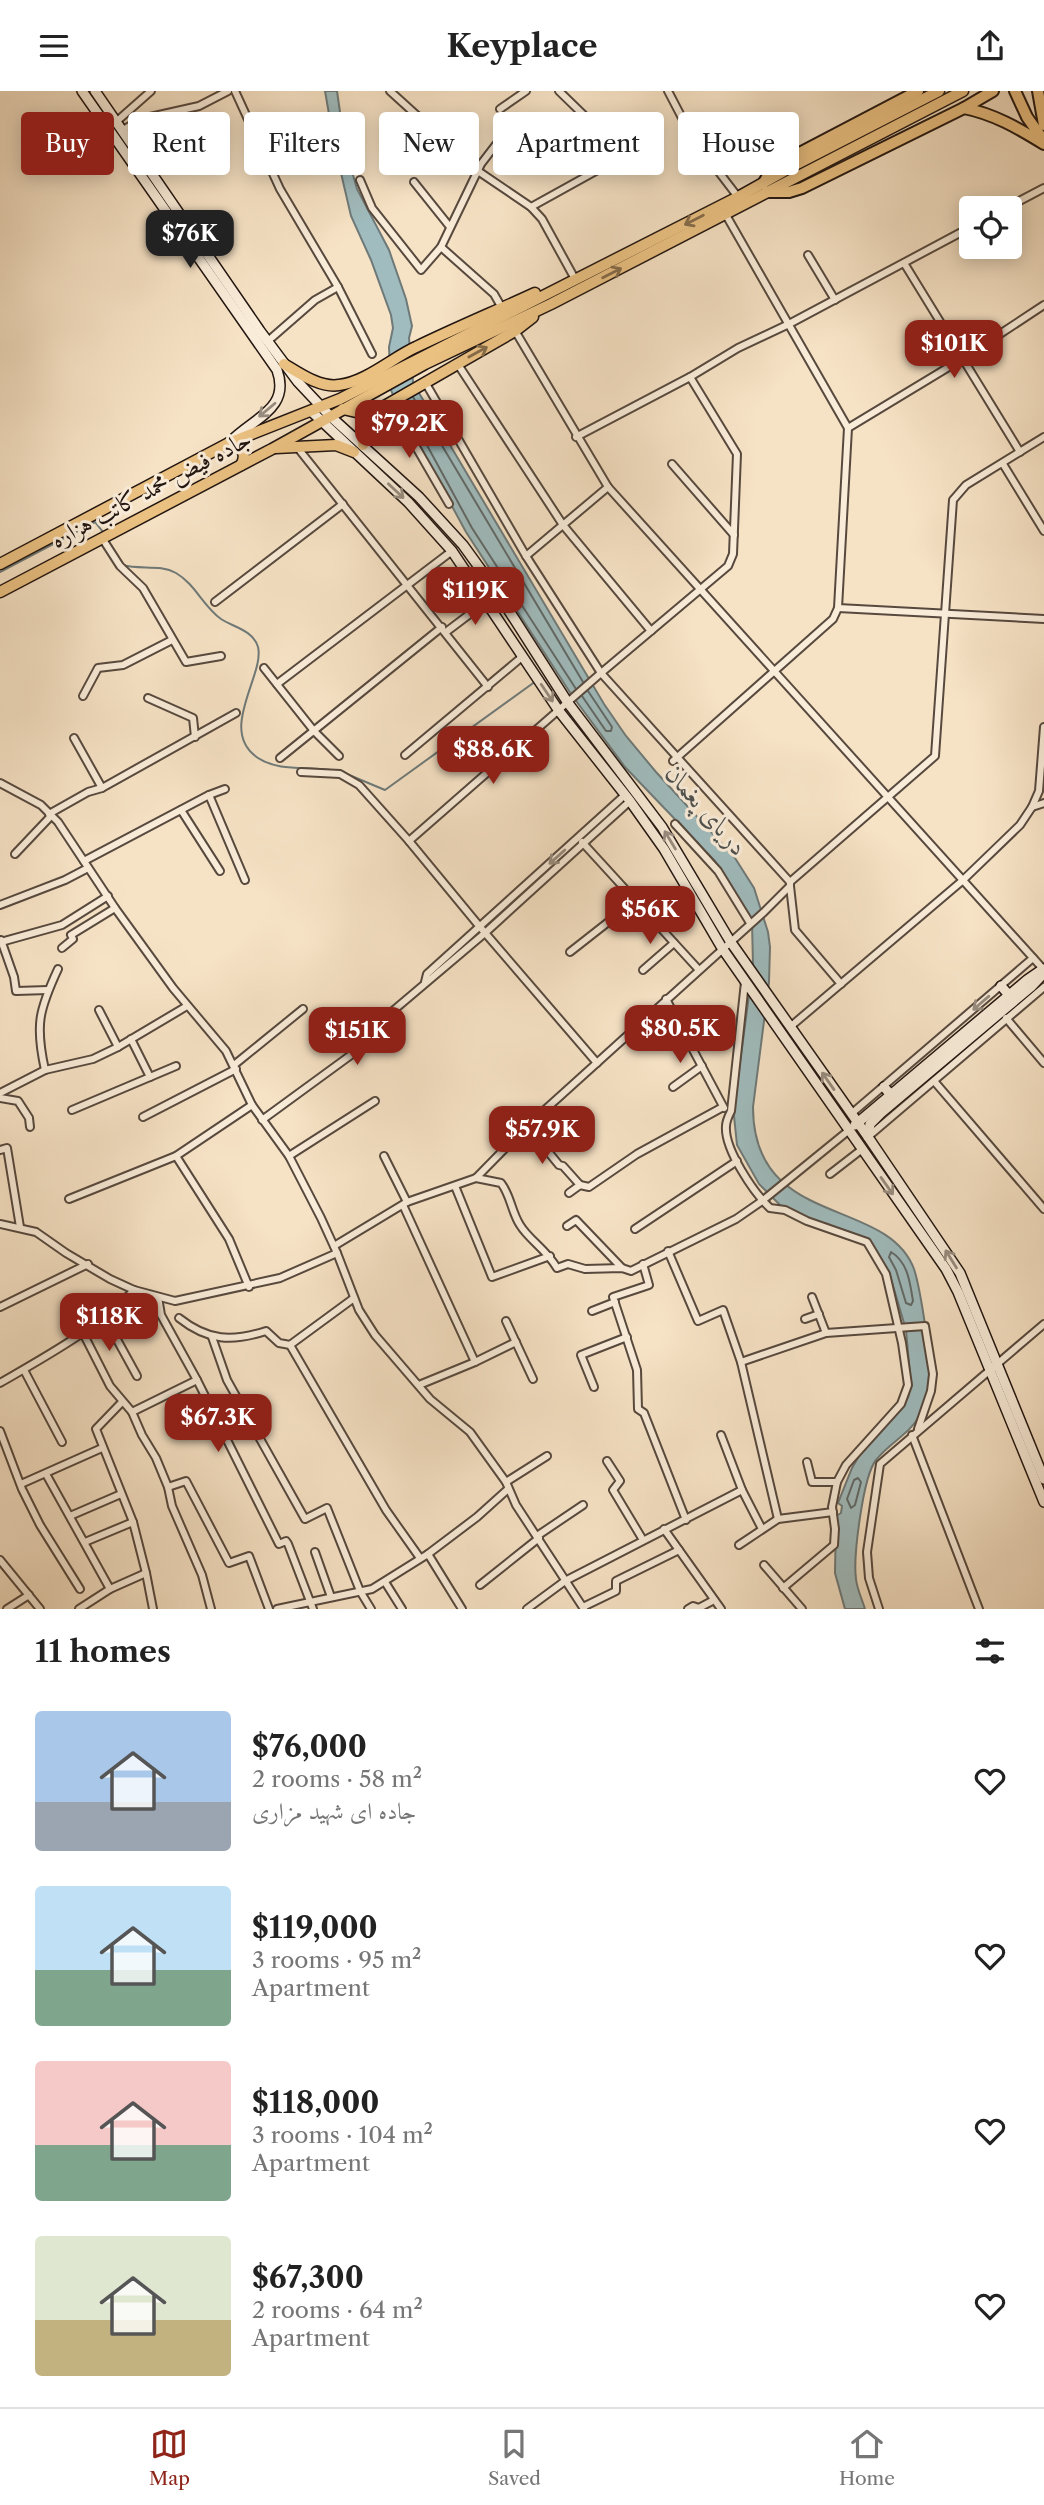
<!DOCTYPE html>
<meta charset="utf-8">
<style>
:root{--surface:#fff;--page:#f6f6f6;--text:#222;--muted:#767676;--line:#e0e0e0;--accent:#8f2418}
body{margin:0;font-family:"Libre Caslon Text",Amiri,serif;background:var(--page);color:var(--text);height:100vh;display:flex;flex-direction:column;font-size:26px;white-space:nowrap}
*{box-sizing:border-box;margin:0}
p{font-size:23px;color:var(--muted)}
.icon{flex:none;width:38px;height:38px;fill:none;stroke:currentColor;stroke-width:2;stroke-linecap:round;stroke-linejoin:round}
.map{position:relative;height:1518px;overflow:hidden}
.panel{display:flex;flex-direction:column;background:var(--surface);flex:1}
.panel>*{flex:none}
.guide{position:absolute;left:21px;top:21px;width:1003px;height:63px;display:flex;gap:14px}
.tools{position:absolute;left:959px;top:105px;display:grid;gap:14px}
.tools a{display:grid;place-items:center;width:63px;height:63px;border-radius:7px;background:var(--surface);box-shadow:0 4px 18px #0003;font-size:35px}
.price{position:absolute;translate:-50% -60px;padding:0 16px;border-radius:14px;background:var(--accent);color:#fff;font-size:23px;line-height:46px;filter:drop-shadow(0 2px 4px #0008)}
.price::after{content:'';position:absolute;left:50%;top:42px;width:21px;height:16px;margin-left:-10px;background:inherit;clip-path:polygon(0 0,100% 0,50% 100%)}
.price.current{background:#222;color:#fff}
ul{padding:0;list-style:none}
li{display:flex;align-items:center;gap:21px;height:175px;padding:0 35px}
li span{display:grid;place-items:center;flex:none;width:196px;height:140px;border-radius:7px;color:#555}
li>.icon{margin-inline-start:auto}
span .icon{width:84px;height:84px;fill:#fffc;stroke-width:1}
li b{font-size:30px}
h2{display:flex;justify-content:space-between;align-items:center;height:84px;padding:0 35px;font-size:30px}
.tag{padding:0 24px;border-radius:7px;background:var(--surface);box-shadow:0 4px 18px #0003;font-size:24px;line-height:63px}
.tag.current{background:var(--accent);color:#fff}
header{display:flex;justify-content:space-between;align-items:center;height:91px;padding:0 35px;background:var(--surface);font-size:32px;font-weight:700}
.dock{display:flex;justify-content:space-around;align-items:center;height:98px;border-top:2px solid var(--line);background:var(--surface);font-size:19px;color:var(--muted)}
.dock a{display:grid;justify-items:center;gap:4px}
.dock .current{color:var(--accent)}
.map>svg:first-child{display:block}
.water{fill:#a0bcbe;stroke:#6e7a79;stroke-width:2}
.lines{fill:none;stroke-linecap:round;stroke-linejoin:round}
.shore{stroke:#616968;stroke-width:2}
.stream{stroke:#6e7a79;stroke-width:2}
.street-casing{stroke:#57493e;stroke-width:10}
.secondary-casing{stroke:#221611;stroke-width:12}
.primary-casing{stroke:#221611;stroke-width:13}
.highway-casing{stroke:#221611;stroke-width:14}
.street{stroke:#f9ecd9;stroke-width:6}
.secondary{stroke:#f9ecd9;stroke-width:9}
.primary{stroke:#ebc182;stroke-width:10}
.highway{stroke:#ebc182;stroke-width:10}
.oneway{stroke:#866c4a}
.oneway2{stroke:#988c7f}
.labels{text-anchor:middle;stroke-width:6;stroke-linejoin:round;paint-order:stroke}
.street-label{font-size:24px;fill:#221611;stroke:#f9ecd9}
.water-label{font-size:26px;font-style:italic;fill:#4e504e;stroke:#f9ecd9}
</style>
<header><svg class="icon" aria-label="menu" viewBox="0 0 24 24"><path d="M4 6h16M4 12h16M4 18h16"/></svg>Keyplace<svg class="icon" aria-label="share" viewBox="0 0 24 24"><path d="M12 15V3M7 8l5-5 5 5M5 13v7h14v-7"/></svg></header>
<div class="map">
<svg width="1044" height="1518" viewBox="0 0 1044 1518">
<rect width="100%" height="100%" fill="#f6e2c5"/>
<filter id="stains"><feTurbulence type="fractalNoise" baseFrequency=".00286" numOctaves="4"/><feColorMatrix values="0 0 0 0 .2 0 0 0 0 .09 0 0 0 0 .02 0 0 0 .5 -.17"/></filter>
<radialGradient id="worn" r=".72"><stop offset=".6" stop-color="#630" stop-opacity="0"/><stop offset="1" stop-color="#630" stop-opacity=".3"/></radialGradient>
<path class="water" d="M325,0H337L345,56L357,98L389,159L406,208L412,235L409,247L413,291L419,302L604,613L626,645L656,681L735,767L754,797L768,841L770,856L769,891L753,1016C753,1138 887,1105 914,1178C920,1196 933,1276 930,1293C929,1303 925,1316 920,1324C910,1343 889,1352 876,1369C863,1385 853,1466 856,1488C857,1498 862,1508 865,1518H845L835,1482L836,1425L841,1422L842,1415L838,1412L852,1377L859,1365L900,1319L908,1306L911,1295L906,1239L889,1181L872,1156L828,1133L810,1130L781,1115L759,1093L737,1054L734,1025L736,1002L753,874L752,831L715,770L625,676L571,603L466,441L397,314L391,299L389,256L393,237L391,224L371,169L351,125L334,52Z"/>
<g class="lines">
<g class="shore">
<polyline points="413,306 583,591"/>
<polyline points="404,312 472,437 576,598"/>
<polyline points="582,605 606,640 611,640 612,636 588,600"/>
<path d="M891,1161C908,1171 910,1192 913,1210L911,1214L906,1212L896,1179L889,1166Z"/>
<polygon points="858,1387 861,1391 855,1414 851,1417 847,1408 854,1389"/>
</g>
<g class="stream">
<path d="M123,474C140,479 160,473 176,482C195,493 203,515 221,528C233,536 253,539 258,556C265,584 217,640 258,667C281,682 311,674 336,680"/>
<polyline points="0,481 95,431 103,441"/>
<polyline points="342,681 385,699 536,590"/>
</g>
<defs>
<g id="street">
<polyline points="235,0 280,98 338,196 372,263"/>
<polyline points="390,0 478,80 531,116 542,128 575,188"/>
<polyline points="559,0 595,35 610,60"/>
<polyline points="668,0 692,46 738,106"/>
<polyline points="500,18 526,0"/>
<polyline points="116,31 151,0"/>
<polyline points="123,39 141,28 199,15 228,0"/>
<polyline points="360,89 372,117 421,179 441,156 481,73 501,47"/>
<polyline points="414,91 450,136"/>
<polyline points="531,116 596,80"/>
<polyline points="1006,117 1044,97"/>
<polyline points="441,156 494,203 502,217"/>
<polyline points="808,164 835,209"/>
<polyline points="904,172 1020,361"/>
<polyline points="514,238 608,396 1044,879"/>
<polyline points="268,250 315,209 338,196"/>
<polyline points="457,272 563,434 651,540"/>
<polyline points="425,291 526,465 601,582 790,791"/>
<polyline points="390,311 449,413"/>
<polyline points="848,337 962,268 1044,214"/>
<polyline points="576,346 690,286 738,257 789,233 971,136"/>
<polyline points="297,356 488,596"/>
<polyline points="672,373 734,444"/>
<polyline points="1003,373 1044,440"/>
<polyline points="102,447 120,475 143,497 186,571 221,565"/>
<polyline points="526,465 608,396"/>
<polyline points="215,511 343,413"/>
<polyline points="838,517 1044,528"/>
<polyline points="446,541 487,510"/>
<polyline points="264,577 314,640 339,665"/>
<polyline points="277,593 452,460"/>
<polyline points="83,605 98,577 123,574 172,549"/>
<polyline points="148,607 193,627 195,646"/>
<polyline points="74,647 102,697"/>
<polyline points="405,664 522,566"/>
<polyline points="280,667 442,536"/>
<polyline points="673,670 833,528 838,517 848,337 726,124"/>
<polyline points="301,681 340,683 359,694 409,750 480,836 597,972"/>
<polyline points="0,692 41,714 58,731 115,817 173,897 226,960 252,1014 289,1065 321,1127 337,1162 359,1219 375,1244 430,1308 470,1341 506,1391 516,1414 584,1518"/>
<polyline points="209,704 245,789"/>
<polyline points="1032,716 1044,712"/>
<polyline points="181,719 220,780"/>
<polyline points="49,723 88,701 102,697 236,622"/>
<polyline points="675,733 718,780 750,832"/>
<polyline points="409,750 601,582 728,475 733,463 737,363 690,286"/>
<polyline points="582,751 699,879"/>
<polyline points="15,763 51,725"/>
<polyline points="84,770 209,704 225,698"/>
<polyline points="790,795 795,839 841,893"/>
<polyline points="0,814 65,789 88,777"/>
<polyline points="1,849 14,886 16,900 48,899"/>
<polyline points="1,851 62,834 108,805"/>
<polyline points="62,857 73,848 71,844 115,817"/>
<polyline points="570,861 635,810"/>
<polyline points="643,879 674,852"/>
<polyline points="425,891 427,883 625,704"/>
<path d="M745,891L731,1020C729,1024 726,1030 726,1035C724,1058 754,1102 770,1117L785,1119L807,1130L867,1151L886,1183L902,1252L908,1294L901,1313L846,1374L837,1391L832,1416L835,1438L834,1454L783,1497"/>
<polyline points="666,908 724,1017"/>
<polyline points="99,919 118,956"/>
<polyline points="1006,927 1044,972"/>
<polyline points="790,936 962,790 1020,734 1032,716 1039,700 1044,636"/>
<polyline points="131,948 150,986"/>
<polyline points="234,974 303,918"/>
<path d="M45,979C35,934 39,919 58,878"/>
<polyline points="934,990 1044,1118"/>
<polyline points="673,996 702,975"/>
<polyline points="0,1002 45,979 93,968 118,956 187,915"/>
<polyline points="0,1007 18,1010 29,1027 30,1036"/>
<polyline points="72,1019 176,975"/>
<polyline points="851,1023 1033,867"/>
<polyline points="143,1026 236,978"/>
<polyline points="262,1029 366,953 388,924 485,842 630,710"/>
<polyline points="527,1035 559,1074 563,1075 580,1094"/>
<polyline points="869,1045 1044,896"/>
<polyline points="0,1059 7,1057 20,1136"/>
<polyline points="176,1065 229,1148 249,1196"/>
<polyline points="289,1065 375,1010"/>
<polyline points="384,1065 407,1111"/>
<polyline points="830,1083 861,1059"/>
<path d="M476,1087L501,1092C511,1105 511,1120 520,1134C529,1149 546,1158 557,1177L568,1173L585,1178L622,1177L631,1180L736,1128L762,1110L848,1040"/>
<polyline points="455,1095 492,1186 550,1165"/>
<polyline points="569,1102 580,1094 589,1096 637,1063 723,1016"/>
<polyline points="69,1108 176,1065 252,1014"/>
<polyline points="403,1114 475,1271"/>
<polyline points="0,1133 36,1141 66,1162 110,1188 134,1199 175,1210 280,1187 337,1162"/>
<polyline points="567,1135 576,1129 622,1177"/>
<polyline points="635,1138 737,1070"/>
<polyline points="334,1155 407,1111 476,1087 527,1035 764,821 790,795 790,791 935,665 953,409 966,394 1044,346"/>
<polyline points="668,1160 698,1230 723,1219 741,1271 778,1428"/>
<polyline points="643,1173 649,1194 613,1206 637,1279 638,1318 644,1322 686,1429"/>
<polyline points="158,1206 161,1224 197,1289 279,1453 286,1450 288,1453 313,1518"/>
<polyline points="812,1206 826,1242"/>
<polyline points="0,1216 88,1173"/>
<polyline points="592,1220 615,1211"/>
<polyline points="104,1225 137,1285"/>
<path d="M179,1227C208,1250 232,1251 266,1240L279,1252L290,1254L354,1207"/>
<polyline points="805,1228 819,1223"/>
<polyline points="506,1230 533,1288"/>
<polyline points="82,1240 110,1295 132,1321 142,1344 156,1367 168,1396 172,1415 202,1484 211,1518"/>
<polyline points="212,1246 227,1289 305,1428 327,1417 360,1500 371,1518"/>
<polyline points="290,1254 386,1419 420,1467"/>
<polyline points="741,1271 826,1242 925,1235 933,1283 931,1300 918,1338"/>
<polyline points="24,1279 62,1351"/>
<path d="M0,1292C43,1267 100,1236 134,1199"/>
<polyline points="419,1294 475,1271 516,1251"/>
<polyline points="594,1296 581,1264 627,1246"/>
<polyline points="122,1311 96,1338 133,1431 146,1482 153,1518"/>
<polyline points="132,1321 197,1289"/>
<polyline points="0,1340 22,1398 40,1434 80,1498"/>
<polyline points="721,1344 742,1399 762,1438"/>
<polyline points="912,1344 979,1518"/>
<polyline points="607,1370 620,1390 613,1399 643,1449"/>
<polyline points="807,1371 812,1391 837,1391"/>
<polyline points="46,1383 110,1498"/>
<polyline points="506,1391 547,1365"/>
<polyline points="21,1393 102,1357"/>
<polyline points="168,1396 186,1390 229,1472 249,1465 269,1518"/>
<polyline points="70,1425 121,1403"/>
<polyline points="664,1438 721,1518"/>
<polyline points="537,1445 583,1414"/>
<polyline points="85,1451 133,1431"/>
<polyline points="739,1454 778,1428 833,1421"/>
<polyline points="315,1461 331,1506"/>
<polyline points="428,1463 462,1518"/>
<polyline points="0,1469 40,1518"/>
<polyline points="764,1474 802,1518"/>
<polyline points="385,1491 402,1518"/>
<polyline points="480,1494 539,1447"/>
<polyline points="583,1516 616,1500 616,1490 679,1459"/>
<polyline points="7,1518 29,1504"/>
<polyline points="79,1518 110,1498 146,1482"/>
<polyline points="277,1518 372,1498 428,1463 477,1426 507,1399"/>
<polyline points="527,1518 565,1490 742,1399"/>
<polyline points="688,1518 693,1515 699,1517 714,1509"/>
<polyline points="879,1518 869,1487 867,1461 880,1373 1044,1233"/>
</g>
<g id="secondary">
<path d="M82,0L277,279C291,318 253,327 230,351"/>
<polyline points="95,0 260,240 298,291 330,325 419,406 463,454 497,501 568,612 662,736 730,850 868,1046"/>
<polyline points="311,320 408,411 452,460 559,620 630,710 664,758 722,857 946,1178 958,1201 1044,1411"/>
<polyline points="1044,882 1032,895 881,1022 870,1033 868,1046 960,1182 1044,1388"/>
<polyline points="1001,895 1009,904"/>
<polyline points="884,996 891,1004"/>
<polyline points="855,1034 1027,889 1043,878"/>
</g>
<g id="primary">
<path d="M284,273C299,282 320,297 339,294C366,291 392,267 416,256C455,237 496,220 535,202"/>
<polyline points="343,318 369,324"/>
<path d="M229,352C241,354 248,363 241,374"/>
<polyline points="363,354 362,337 369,324 515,240 533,226"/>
<polyline points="276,357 336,354 354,361"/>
<polyline points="0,473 229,352 340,308 738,106 797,73 939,0"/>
<polyline points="0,501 272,358 425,273 551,213 963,0"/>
</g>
<g id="highway">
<polyline points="1015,0 1027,26 1044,50"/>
<polyline points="1038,0 1044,34"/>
<polyline points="964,17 993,0"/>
<polyline points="763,93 773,76 918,0"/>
<path d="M768,101H789L802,97L964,17C994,23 1018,37 1044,53"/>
</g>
</defs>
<use href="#street" class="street-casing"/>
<use href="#secondary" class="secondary-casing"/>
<use href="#primary" class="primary-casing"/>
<use href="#highway" class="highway-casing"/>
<use href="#street" class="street"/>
<use href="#secondary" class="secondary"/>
<use href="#primary" class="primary"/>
<use href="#highway" class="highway"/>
</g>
<defs><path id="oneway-shaft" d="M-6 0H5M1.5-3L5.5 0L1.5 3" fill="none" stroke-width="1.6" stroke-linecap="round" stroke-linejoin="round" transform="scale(1.75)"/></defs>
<g class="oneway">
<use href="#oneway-shaft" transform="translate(694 129) rotate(153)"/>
<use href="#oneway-shaft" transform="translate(612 182) rotate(-27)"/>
<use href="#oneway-shaft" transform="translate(478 261) rotate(-29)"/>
</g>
<g class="oneway2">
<use href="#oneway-shaft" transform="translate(267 319) rotate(140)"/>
<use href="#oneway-shaft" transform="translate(396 400) rotate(43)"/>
<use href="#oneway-shaft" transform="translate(547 602) rotate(56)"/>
<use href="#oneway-shaft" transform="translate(670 749) rotate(-121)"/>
<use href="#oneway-shaft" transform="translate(557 766) rotate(138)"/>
<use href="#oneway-shaft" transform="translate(981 912) rotate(139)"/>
<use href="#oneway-shaft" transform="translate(828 990) rotate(-125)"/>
<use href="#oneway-shaft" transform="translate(887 1095) rotate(55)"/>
<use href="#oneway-shaft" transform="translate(951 1168) rotate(-122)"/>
</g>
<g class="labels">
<g class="street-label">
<text transform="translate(151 398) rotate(-28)" y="8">جاده فیض محمد کاتب هزاره</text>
</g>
<g class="water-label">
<text transform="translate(707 719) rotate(49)" y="9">دریای پغمان</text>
</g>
</g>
<rect width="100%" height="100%" filter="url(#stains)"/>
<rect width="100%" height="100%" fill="url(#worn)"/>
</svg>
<div class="tools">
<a><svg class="icon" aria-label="locate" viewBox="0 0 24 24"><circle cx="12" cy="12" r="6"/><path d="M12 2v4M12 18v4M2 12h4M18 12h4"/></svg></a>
</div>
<b class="price current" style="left:190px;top:179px">$76K</b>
<b class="price" style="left:954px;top:289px">$101K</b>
<b class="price" style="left:409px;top:369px">$79.2K</b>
<b class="price" style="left:475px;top:536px">$119K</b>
<b class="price" style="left:493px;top:695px">$88.6K</b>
<b class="price" style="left:650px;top:855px">$56K</b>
<b class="price" style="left:680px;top:974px">$80.5K</b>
<b class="price" style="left:357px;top:976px">$151K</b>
<b class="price" style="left:542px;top:1075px">$57.9K</b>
<b class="price" style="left:109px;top:1262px">$118K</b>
<b class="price" style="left:218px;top:1363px">$67.3K</b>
<div class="guide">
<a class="tag current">Buy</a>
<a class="tag">Rent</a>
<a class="tag">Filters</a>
<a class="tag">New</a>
<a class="tag">Apartment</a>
<a class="tag">House</a>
</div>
</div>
<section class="panel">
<h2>11 homes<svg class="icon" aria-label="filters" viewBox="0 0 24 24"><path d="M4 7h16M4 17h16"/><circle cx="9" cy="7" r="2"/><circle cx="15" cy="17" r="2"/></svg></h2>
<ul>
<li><span style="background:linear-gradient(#a9c7e8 65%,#9aa5b1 0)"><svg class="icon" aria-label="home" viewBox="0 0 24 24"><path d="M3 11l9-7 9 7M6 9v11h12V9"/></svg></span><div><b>$76,000</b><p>2 rooms · 58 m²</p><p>جاده ای شهید مزاری</p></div><svg class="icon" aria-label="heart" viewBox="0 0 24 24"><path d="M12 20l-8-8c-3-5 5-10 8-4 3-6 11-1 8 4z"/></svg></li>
<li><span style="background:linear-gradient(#bfe0f5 60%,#7fa58c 0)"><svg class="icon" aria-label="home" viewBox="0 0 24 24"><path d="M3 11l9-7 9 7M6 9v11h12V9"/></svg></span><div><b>$119,000</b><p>3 rooms · 95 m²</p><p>Apartment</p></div><svg class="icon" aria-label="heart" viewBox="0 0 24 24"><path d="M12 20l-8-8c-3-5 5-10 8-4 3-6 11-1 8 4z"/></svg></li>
<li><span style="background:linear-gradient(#f6c9c9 60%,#7fa58c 0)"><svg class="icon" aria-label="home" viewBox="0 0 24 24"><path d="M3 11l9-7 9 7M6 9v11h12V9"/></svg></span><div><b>$118,000</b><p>3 rooms · 104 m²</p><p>Apartment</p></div><svg class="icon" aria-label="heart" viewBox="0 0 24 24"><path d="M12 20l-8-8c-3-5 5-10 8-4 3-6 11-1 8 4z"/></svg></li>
<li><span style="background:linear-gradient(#dfe7d0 60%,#c2b280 0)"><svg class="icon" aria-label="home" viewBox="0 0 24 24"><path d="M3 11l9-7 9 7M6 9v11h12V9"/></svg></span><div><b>$67,300</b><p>2 rooms · 64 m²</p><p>Apartment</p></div><svg class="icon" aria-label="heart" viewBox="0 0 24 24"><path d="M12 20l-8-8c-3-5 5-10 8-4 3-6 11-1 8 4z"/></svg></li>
</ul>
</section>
<nav class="dock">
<a class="current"><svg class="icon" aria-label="map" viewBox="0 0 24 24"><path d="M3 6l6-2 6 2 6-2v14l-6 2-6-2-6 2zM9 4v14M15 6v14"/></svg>Map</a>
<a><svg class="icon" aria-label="saved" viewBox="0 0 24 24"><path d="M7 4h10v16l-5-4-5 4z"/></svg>Saved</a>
<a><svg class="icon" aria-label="home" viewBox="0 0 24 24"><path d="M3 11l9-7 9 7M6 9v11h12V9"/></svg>Home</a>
</nav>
